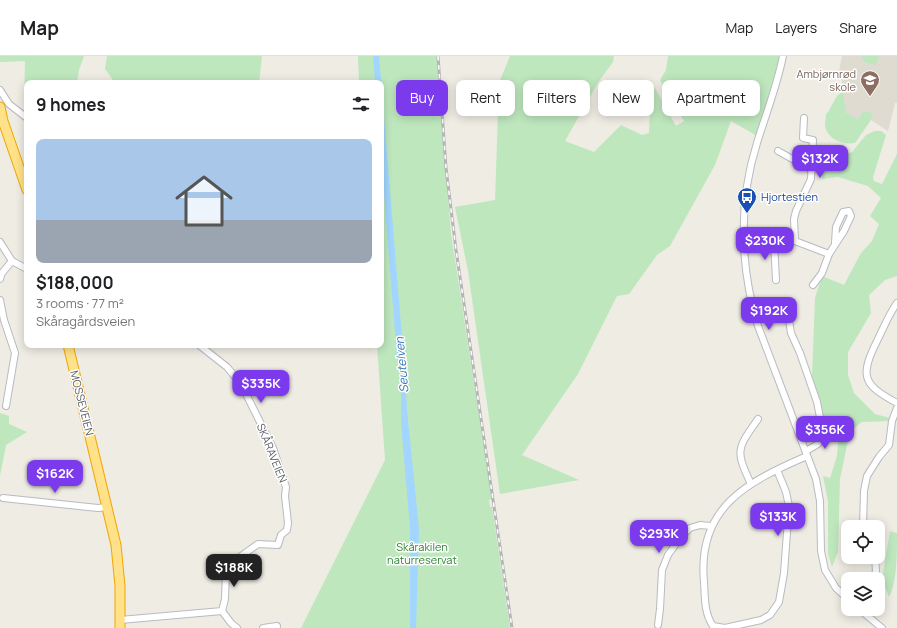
<!DOCTYPE html>
<meta charset="utf-8">
<style>
:root{--surface:#fff;--page:#f2f2f2;--text:#202124;--muted:#757577;--line:#e0e0e0;--accent:#7c3aed}
body{margin:0;font-family:Manrope,sans-serif;background:var(--page);color:var(--text);height:100vh;display:flex;flex-direction:column;font-size:15px;white-space:nowrap}
*{box-sizing:border-box;margin:0}
p{font-size:13px;color:var(--muted)}
.icon{flex:none;width:22px;height:22px;fill:none;stroke:currentColor;stroke-width:2;stroke-linecap:round;stroke-linejoin:round}
.map{position:relative;flex:1;overflow:hidden}
.sheet{position:absolute;left:24px;top:24px;width:360px;height:268px;display:flex;flex-direction:column;background:var(--surface);border-radius:8px;box-shadow:0 2px 10px #0003}
.sheet>*{flex:none}
.guide{position:absolute;left:396px;top:24px;width:380px;height:36px;display:flex;gap:8px}
.fabs{position:absolute;left:841px;top:464px;display:grid;gap:8px}
.fabs a{display:grid;place-items:center;width:44px;height:44px;border-radius:8px;background:var(--surface);box-shadow:0 2px 10px #0003;font-size:20px}
.price{position:absolute;translate:-50% -34px;padding:0 9px;border-radius:8px;background:var(--accent);color:#fff;font-size:13px;line-height:26px;filter:drop-shadow(0 1px 2px #0008)}
.price::after{content:'';position:absolute;left:50%;top:24px;width:12px;height:9px;margin-left:-6px;background:inherit;clip-path:polygon(0 0,100% 0,50% 100%)}
.price.selected{background:#222;color:#fff}
ul{padding:0;list-style:none}
li{display:grid;align-content:center;gap:8px;height:212px;padding:0 12px}
li span{display:grid;place-items:center;height:124px;border-radius:8px;color:#555}
li>.icon{margin-inline-start:auto}
span .icon{width:72px;height:72px;fill:#fffc;stroke-width:1}
li b{font-size:17px}
h2{display:flex;justify-content:space-between;align-items:center;height:48px;padding:0 12px;font-size:17px}
.pill{padding:0 14px;border-radius:8px;background:var(--surface);box-shadow:0 2px 10px #0003;font-size:14px;line-height:36px}
.pill.selected{background:var(--accent);color:#fff}
header{display:flex;align-items:center;gap:24px;box-sizing:border-box;height:56px;padding:0 20px;background:var(--surface);border-bottom:1px solid var(--line)}
header strong{font-size:19px}
nav{display:flex;gap:22px;margin-inline-start:auto;font-size:14px}
.map>svg:first-child{display:block}
.education{fill:#dfdbd1}
.green{fill:#bee7be}
.water{fill:#a2d6ff}
.lines{fill:none;stroke-linecap:round;stroke-linejoin:round}
.minor-casing{stroke:#b8bbc0;stroke-width:8}
.highway-casing{stroke:#f1a600;stroke-width:11}
.minor{stroke:#fff;stroke-width:6}
.highway{stroke:#ffe189;stroke-width:9}
.rail-casing{stroke:#b4b5b5;stroke-width:3}
.rail{stroke:#fff;stroke-width:1.5;stroke-dasharray:4.5;stroke-linecap:butt}
.labels{text-anchor:middle;stroke-width:3;stroke-linejoin:round;paint-order:stroke}
.education-label{font-size:11px;fill:#785e54;stroke:#fff;text-anchor:end}
.transit-label{font-size:11px;fill:#164399;stroke:#fff;text-anchor:start}
.street-label{font-size:11px;fill:#5b5f64;stroke:#fff}
.park-label{font-size:11px;fill:#318535;stroke:#fff}
.water-label{font-size:12px;font-style:italic;fill:#3b77b5;stroke:#fff}
</style>
<header>
<strong>Map</strong>
<nav><a>Map</a><a>Layers</a><a>Share</a></nav>
</header>
<div class="map">
<svg width="897" height="572" viewBox="0 0 897 572">
<rect width="100%" height="100%" fill="#eeece3"/>
<polygon class="education" points="842,0 897,0 897,47 895,47 888,75 871,64 873,57 859,63 845,57 842,24 839,15"/>
<g class="green">
<polygon points="0,0 84,0 79,14 77,27 27,27 27,52 24,49 25,5 0,6"/>
<polygon points="107,0 262,0 259,27 115,27 105,13"/>
<polygon points="358,0 437,0 451,178 492,443 489,444 490,451 492,451 510,572 301,572 385,404 377,289 381,289 381,27 359,27"/>
<polygon points="510,0 614,0 613,6 599,25 565,85 594,96 621,69 642,79 649,77 651,28 655,32 676,70 684,65 660,24 666,14 668,0 780,0 757,80 731,65 715,109 670,190 657,199 629,238 617,240 578,318 522,399 579,424 500,438 468,215 455,151 495,144 499,27"/>
<polygon points="861,0 879,0 876,9 864,6"/>
<path d="M843,35L846,57L859,63L863,55L873,57L871,64L855,87C843,89 828,84 825,70C825,67 826,61 826,58L828,56L837,40Z"/>
<polygon points="875,75 881,75 886,79 873,121 874,125 882,128 897,98 897,220 885,224 869,239 871,257 848,296 848,319 854,337 875,358 890,362 890,365 862,366 850,375 840,423 838,496 832,511 828,498 828,445 823,420 830,422 837,400 839,374 823,366 812,320 815,242 822,220 844,229 861,197 872,185 879,168 870,160 881,142 868,130 838,121 822,123 823,104 832,94 847,98 852,96 866,79"/>
<polygon points="0,357 9,360 9,368 27,376 6,389 0,420"/>
<path d="M890,475L897,477C897,495 897,527 889,541L882,523Z"/>
</g>
<polygon class="water" points="373,0 379,0 404,306 407,354 419,473 416,572 410,572 410,472 401,367 401,331 397,302 386,165 381,93 381,27 375,27"/>
<g class="lines">
<defs>
<g id="minor">
<path d="M783,0C777,30 766,58 757,87C738,147 740,211 758,270L816,423L820,445L821,495L825,514L836,532L848,543"/>
<polyline points="0,34 9,48 27,62"/>
<polyline points="778,95 812,114"/>
<polyline points="795,185 794,163 796,155 811,123 813,84 803,82 804,62"/>
<polyline points="0,186 12,205 27,213"/>
<polyline points="743,186 795,185 829,198 844,175 851,160 849,155 843,156 836,171 835,187"/>
<polyline points="774,186 776,224"/>
<polyline points="0,223 2,217 12,205"/>
<polyline points="813,229 822,217 829,198"/>
<polyline points="0,244 4,264 15,297 6,350"/>
<path d="M897,247C889,258 884,271 878,283C860,319 861,328 897,347"/>
<polyline points="788,258 791,277 800,297 817,346 823,377"/>
<polyline points="806,395 818,388 823,377 829,372"/>
<path d="M777,414L786,436L789,450L784,517L779,546L770,559L761,564L725,572L713,570C704,557 705,541 704,526C697,451 747,426 807,400"/>
<path d="M751,428C735,394 737,393 758,363"/>
<polyline points="3,442 98,452 107,451"/>
<polyline points="863,471 864,435 867,420 879,401 889,389 892,365 897,352"/>
<polyline points="873,523 876,515 875,501"/>
<polyline points="859,553 882,572"/>
<polyline points="222,555 231,567 237,572"/>
<polyline points="120,564 222,555 225,543 226,515 230,508 258,488 278,489 281,479 287,474 288,467 285,440 286,431 273,392 245,336 237,323 227,311 199,289"/>
<polyline points="658,569 660,553 662,514 668,499 680,482 690,472 700,469 711,470"/>
<polyline points="263,572 277,570"/>
</g>
<g id="highway">
<polyline points="0,51 3,65 27,134"/>
<polyline points="68,289 116,489 120,530 120,572"/>
</g>
</defs>
<use href="#minor" class="minor-casing"/>
<use href="#highway" class="highway-casing"/>
<use href="#minor" class="minor"/>
<use href="#highway" class="highway"/>
<defs>
<polyline id="rail" points="438,0 446,112 456,194 512,572"/>
</defs>
<use href="#rail" class="rail-casing"/>
<use href="#rail" class="rail"/>
</g>
<defs>
<symbol id="school-pin" viewBox="-11 -11 22 30"><path d="M0 17L-7.5 6A9.5 9.5 0 1 1 7.5 6Z" fill="#8d6e63" stroke="#fff"/><path d="M0-5L7-2L0 1L-7-2ZM-4 1L0 2.5L4 1V4Q0 6-4 4Z" fill="#fff"/></symbol>
<symbol id="bus-pin" viewBox="-11 -11 22 30"><path d="M0 17L-7.5 6A9.5 9.5 0 1 1 7.5 6Z" fill="#1a4fb4" stroke="#fff"/><path d="M-5-6H5V4H4V6H2V4H-2V6H-4V4H-5ZM-3.5-4V0h7V-4ZM-3.5 1.2v1.5H-2V1.2ZM2 1.2v1.5H3.5V1.2Z" fill="#fff"/></symbol>
</defs>
<g fill-rule="evenodd">
<use href="#school-pin" x="859" y="13" width="22" height="30"/>
<use href="#bus-pin" x="736" y="130" width="22" height="30"/>
</g>
<g class="labels">
<g class="education-label">
<text x="856" y="22">Ambjørnrød<tspan x="856" dy="13">skole</tspan></text>
</g>
<g class="transit-label">
<text x="761" y="145">Hjortestien</text>
</g>
<g class="street-label">
<text transform="translate(82 347) rotate(76)" y="4">MOSSEVEIEN</text>
<text transform="translate(272 397) rotate(68)" y="4">SKÅRAVEIEN</text>
</g>
<g class="park-label">
<text x="422" y="495">Skårakilen<tspan x="422" dy="13">naturreservat</tspan></text>
</g>
<g class="water-label">
<text transform="translate(402 309) rotate(-95)" y="4">Seutelven</text>
</g>
</g>
</svg>
<div class="fabs">
<a><svg class="icon" aria-label="locate" viewBox="0 0 24 24"><circle cx="12" cy="12" r="6"/><path d="M12 2v4M12 18v4M2 12h4M18 12h4"/></svg></a>
<a><svg class="icon" aria-label="layers" viewBox="0 0 24 24"><path d="M12 4l9 5-9 5-9-5zM3 14l9 5 9-5"/></svg></a>
</div>
<b class="price" style="left:820px;top:123px">$132K</b>
<b class="price" style="left:765px;top:205px">$230K</b>
<b class="price" style="left:769px;top:275px">$192K</b>
<b class="price" style="left:261px;top:348px">$335K</b>
<b class="price" style="left:825px;top:394px">$356K</b>
<b class="price" style="left:55px;top:438px">$162K</b>
<b class="price" style="left:778px;top:481px">$133K</b>
<b class="price" style="left:659px;top:498px">$293K</b>
<b class="price selected" style="left:234px;top:532px">$188K</b>
<div class="guide">
<a class="pill selected">Buy</a>
<a class="pill">Rent</a>
<a class="pill">Filters</a>
<a class="pill">New</a>
<a class="pill">Apartment</a>
</div>
<section class="sheet">
<h2>9 homes<svg class="icon" aria-label="filters" viewBox="0 0 24 24"><path d="M4 7h16M4 17h16"/><circle cx="9" cy="7" r="2"/><circle cx="15" cy="17" r="2"/></svg></h2>
<ul>
<li><span style="background:linear-gradient(#a9c7e8 65%,#9aa5b1 0)"><svg class="icon" aria-label="home" viewBox="0 0 24 24"><path d="M3 11l9-7 9 7M6 9v11h12V9"/></svg></span><div><b>$188,000</b><p>3 rooms · 77 m²</p><p>Skåragårdsveien</p></div></li>
</ul>
</section>
</div>
